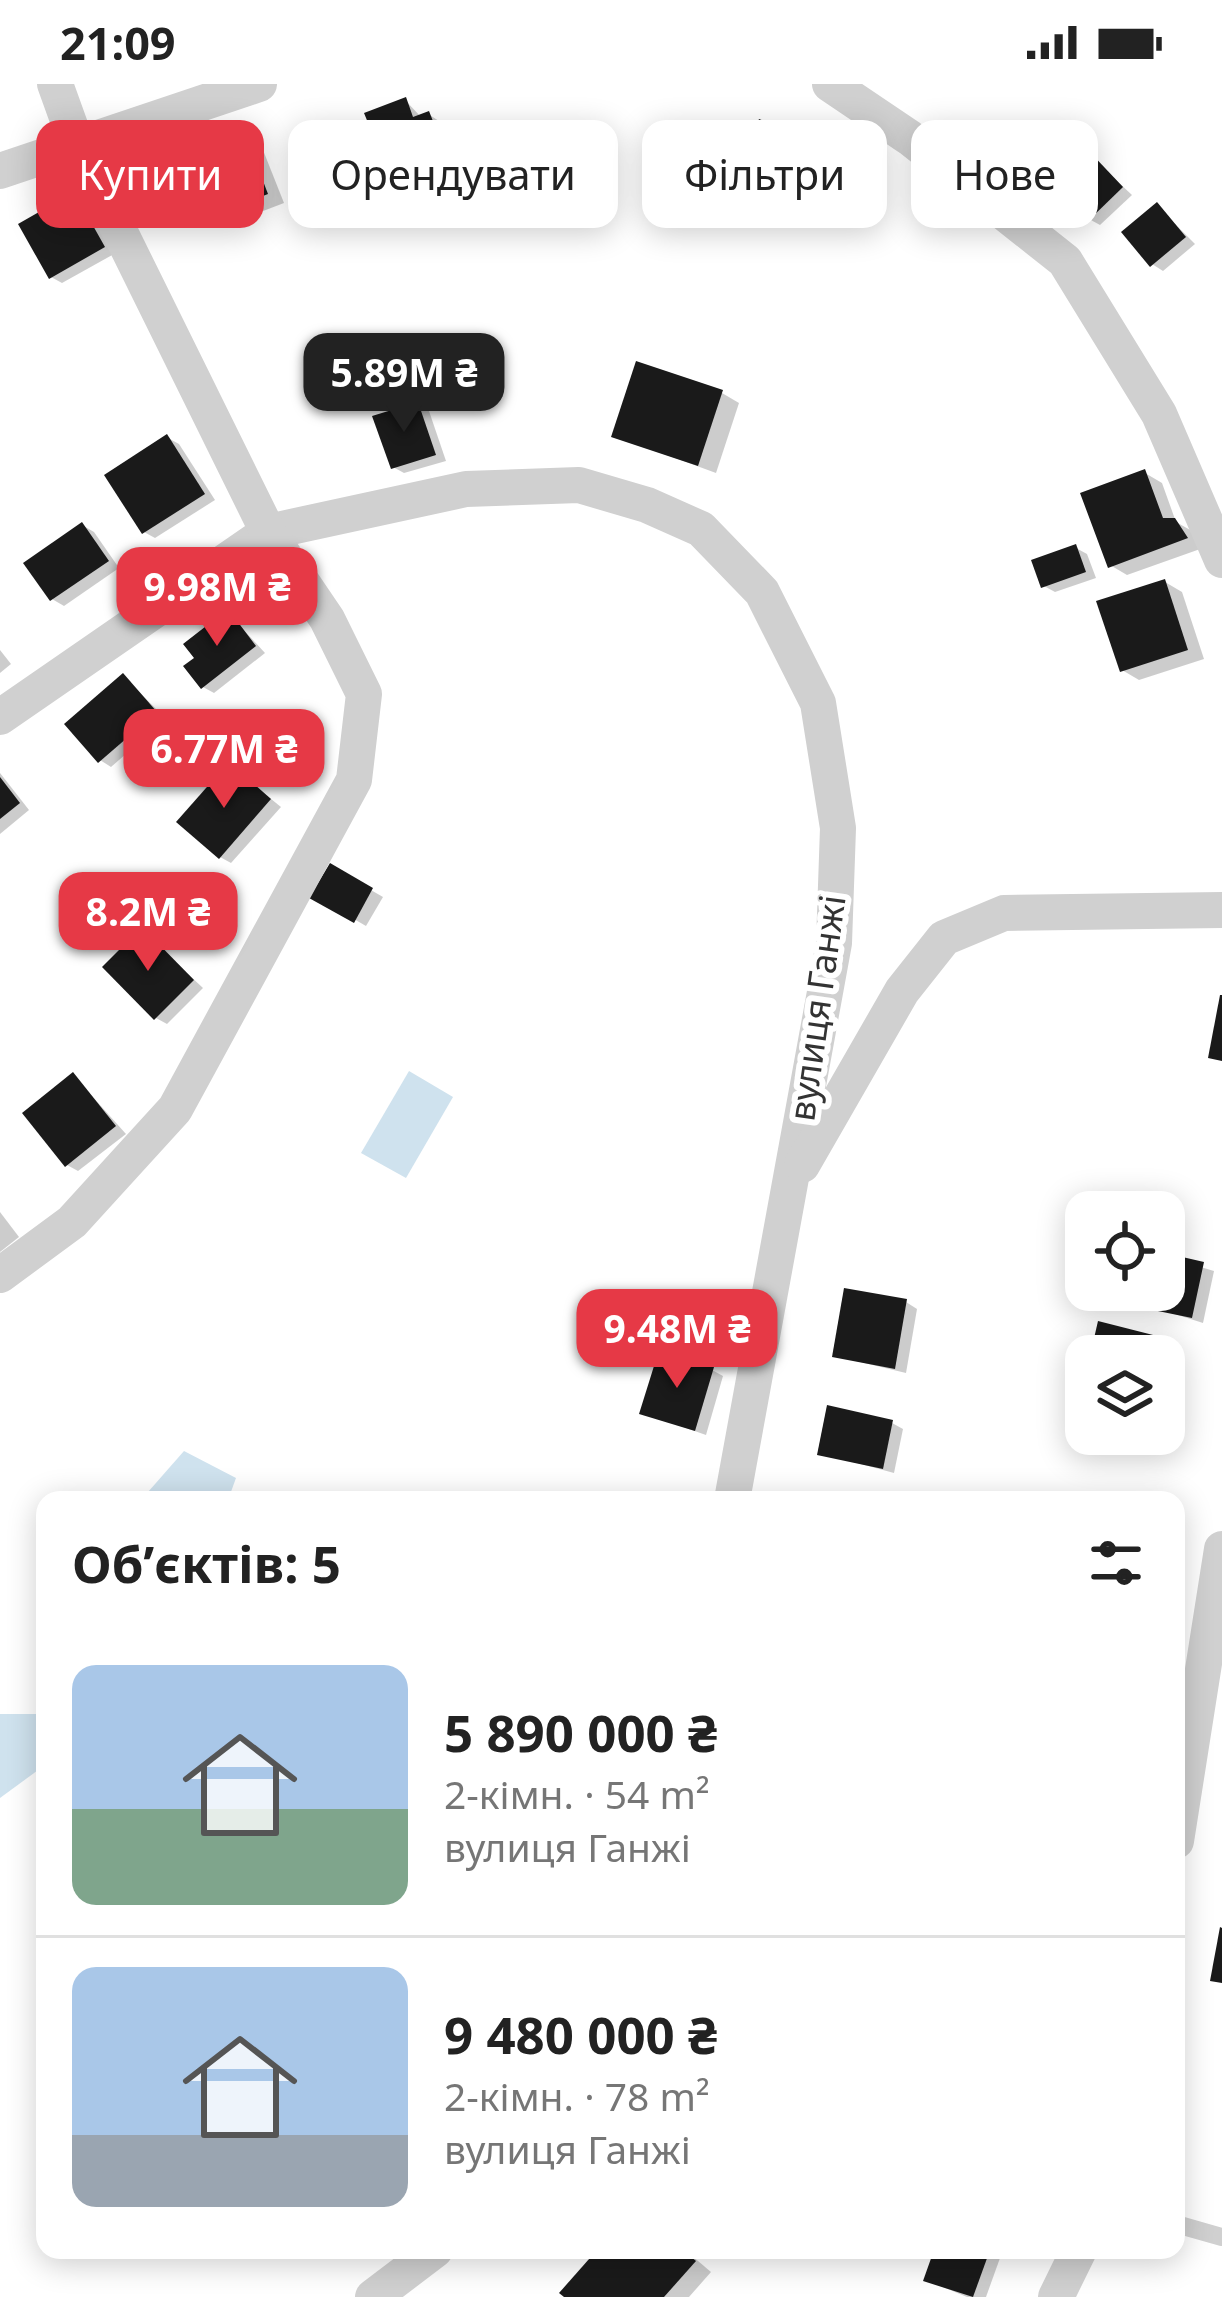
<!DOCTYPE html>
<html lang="uk">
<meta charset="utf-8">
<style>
:root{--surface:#fff;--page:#f2f2f2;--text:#222;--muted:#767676;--line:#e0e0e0;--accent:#e63946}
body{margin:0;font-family:"Noto Sans",sans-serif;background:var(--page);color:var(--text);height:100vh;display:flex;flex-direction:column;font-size:45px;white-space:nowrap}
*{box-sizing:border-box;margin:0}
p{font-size:39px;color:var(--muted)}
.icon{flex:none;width:66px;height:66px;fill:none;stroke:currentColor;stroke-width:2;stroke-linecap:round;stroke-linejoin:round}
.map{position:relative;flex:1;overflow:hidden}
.sheet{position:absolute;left:36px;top:1407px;width:1149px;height:768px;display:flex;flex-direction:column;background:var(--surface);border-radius:24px;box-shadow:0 6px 30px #0003}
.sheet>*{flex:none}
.top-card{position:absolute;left:36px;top:36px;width:1152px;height:108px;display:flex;gap:24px}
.tools{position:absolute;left:1065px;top:1107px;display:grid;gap:24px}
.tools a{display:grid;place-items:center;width:120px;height:120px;border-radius:24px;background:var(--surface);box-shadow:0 6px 30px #0003;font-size:60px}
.price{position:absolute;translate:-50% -102px;padding:0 27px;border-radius:24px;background:var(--accent);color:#fff;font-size:39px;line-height:78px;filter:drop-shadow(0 3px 6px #0008)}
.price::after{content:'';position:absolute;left:50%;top:72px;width:36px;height:27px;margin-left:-18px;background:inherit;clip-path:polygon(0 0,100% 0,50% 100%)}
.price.current{background:#222;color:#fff}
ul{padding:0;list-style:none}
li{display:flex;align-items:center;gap:36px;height:300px;padding:0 36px}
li+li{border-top:3px solid var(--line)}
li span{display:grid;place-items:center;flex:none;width:336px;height:240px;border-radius:24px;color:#555}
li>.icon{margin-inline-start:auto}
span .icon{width:144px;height:144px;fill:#fffc;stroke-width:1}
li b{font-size:51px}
h2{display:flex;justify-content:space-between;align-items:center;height:144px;padding:0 36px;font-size:51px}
.pill{padding:0 42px;border-radius:24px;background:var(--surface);box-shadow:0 6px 30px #0003;font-size:42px;line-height:108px}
.pill.current{background:var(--accent);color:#fff}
.status{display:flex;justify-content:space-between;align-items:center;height:84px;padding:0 60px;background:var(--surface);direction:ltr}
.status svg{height:33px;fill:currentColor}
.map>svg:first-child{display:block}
.water{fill:#cfe2ee}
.shadow{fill:#0003}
.building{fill:#1a1a1a}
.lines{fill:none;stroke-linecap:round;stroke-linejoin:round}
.lane{stroke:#d0d0d0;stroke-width:18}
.street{stroke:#d0d0d0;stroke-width:36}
.labels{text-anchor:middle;stroke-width:12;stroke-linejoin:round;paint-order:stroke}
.street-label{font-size:36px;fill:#333;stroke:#fff}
</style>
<div class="status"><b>21:09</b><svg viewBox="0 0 49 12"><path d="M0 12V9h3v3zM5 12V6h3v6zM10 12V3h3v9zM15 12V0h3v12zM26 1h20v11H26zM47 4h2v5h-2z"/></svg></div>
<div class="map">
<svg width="1222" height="2213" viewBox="0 0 1222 2213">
<rect width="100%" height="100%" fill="#fff"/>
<g class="water">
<polygon points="409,987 453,1013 406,1094 361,1069"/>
<polygon points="184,1367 236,1394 228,1416 141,1416"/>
<polygon points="0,1630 45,1630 45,1681 0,1714"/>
</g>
<g class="shadow">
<polygon points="405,16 421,33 428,30 439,37 456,79 404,99 393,93"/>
<polygon points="241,46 259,56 284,119 219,144 202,135"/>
<polygon points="822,62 833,68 811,127 750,105"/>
<polygon points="1087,69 1132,111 1100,141 1089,135"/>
<polygon points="74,112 85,118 114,170 62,199 51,193"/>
<polygon points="1157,122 1195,160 1163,187 1152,180"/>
<polygon points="722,309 739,319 716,389 615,352"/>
<polygon points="418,321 429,327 446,377 404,389 393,383"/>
<polygon points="168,354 179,360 215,416 155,454 144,448"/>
<polygon points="1145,389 1162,399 1176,438 1192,447 1203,464 1127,491 1110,481"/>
<polygon points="82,441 94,448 119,484 64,522 52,515"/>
<polygon points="1076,464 1087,470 1096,494 1055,508 1044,502"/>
<polygon points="1165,498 1182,508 1204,575 1139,596 1122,586"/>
<polygon points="228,529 265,569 214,609 203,603"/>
<polygon points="0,566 11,580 0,589"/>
<polygon points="124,593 166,635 111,683 100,676"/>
<polygon points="230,682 281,723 231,779 220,773"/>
<polygon points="0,689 29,726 0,750"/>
<polygon points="331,783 383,813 366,842 314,812"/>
<polygon points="142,847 203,904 167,940 156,934"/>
<polygon points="74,992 126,1050 78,1087 67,1081"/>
<polygon points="0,1128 19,1153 0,1168"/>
<polygon points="1167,1173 1214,1187 1203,1239 1156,1224"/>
<polygon points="906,1218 917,1225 906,1289 835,1272"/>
<polygon points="1156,1255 1167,1261 1164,1275 1093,1272"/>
<polygon points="712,1286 723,1292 706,1351 643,1329"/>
<polygon points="892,1339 903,1345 894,1389 820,1369"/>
<polygon points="601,2166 685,2166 711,2188 689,2213 569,2213"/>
<polygon points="937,2166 984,2166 1000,2174 986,2213 967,2213 926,2196"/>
</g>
<g class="building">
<polygon points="406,13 413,33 429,27 447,73 391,95 364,29"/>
<polygon points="759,35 823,59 800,123 735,100"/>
<polygon points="242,42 268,110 199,137 173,68"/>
<polygon points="1087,65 1123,103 1088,137 1051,99"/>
<polygon points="74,108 105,163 49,195 18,140"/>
<polygon points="1157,118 1186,153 1150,183 1121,148"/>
<polygon points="636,277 723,306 698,382 611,353"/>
<polygon points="418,318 436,371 391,385 372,332"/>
<polygon points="167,350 205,410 142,450 104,391"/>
<polygon points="1145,385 1163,434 1175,434 1188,454 1108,484 1080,409"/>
<polygon points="82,438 109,477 50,517 23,479"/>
<polygon points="1076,460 1086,488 1041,504 1031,476"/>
<polygon points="1165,495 1188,566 1120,588 1096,517"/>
<polygon points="228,525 256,562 201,605 183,582 194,574 183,560"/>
<polygon points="123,589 157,628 98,679 64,640"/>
<polygon points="229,678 271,715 219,775 176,738"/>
<polygon points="0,693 20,719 0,735"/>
<polygon points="330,779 373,804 354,839 309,814"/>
<polygon points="142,843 194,896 154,936 102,883"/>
<polygon points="1220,911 1222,911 1222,977 1208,974"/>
<polygon points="73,988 116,1042 65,1083 22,1029"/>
<polygon points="1109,1115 1135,1121 1133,1128 1106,1128"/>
<polygon points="1165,1169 1204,1178 1192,1234 1153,1226 1157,1206 1164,1206"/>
<polygon points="844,1204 907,1215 895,1285 832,1273"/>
<polygon points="1098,1237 1157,1252 1153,1272 1090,1272"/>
<polygon points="659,1266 714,1283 695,1347 639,1330"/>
<polygon points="827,1321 893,1336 883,1385 817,1371"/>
<polygon points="1220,1843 1222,1844 1222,1899 1210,1897"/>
<polygon points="597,2166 683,2166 696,2177 664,2213 564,2213 559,2209"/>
<polygon points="934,2166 990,2166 973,2213 923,2197"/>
</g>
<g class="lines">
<polyline class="lane" points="1176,2140 1222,2153"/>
<g class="street">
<polyline points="830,0 910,54 1065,177 1159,330 1222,476"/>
<polyline points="0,87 259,0"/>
<polyline points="0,633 268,448 466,405 579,401 647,421 701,445 762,508 818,619 838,744 834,859 732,1416"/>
<polyline points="802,1081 902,907 944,854 1004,829 1222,826"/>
<polyline points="0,1191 72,1138 175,1025 354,696 364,610 327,535 268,448 77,61 55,0"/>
<polyline points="1176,1757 1222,1465"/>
<polyline points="373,2213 435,2166"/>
<polyline points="1056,2213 1079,2166"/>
</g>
</g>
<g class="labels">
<g class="street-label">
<text transform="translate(817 924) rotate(-82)" y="13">вулиця Ганжі</text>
</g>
</g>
</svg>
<div class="tools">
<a><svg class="icon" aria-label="locate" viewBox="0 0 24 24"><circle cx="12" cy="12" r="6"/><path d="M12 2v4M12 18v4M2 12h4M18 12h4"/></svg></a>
<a><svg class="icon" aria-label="layers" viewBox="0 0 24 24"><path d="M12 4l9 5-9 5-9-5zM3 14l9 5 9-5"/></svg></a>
</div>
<b class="price current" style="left:404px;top:351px">5.89M ₴</b>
<b class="price" style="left:217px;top:565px">9.98M ₴</b>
<b class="price" style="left:224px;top:727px">6.77M ₴</b>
<b class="price" style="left:148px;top:890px">8.2M ₴</b>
<b class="price" style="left:677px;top:1307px">9.48M ₴</b>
<div class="top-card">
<a class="pill current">Купити</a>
<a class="pill">Орендувати</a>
<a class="pill">Фільтри</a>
<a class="pill">Нове</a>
</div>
<section class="sheet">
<h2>Об’єктів: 5<svg class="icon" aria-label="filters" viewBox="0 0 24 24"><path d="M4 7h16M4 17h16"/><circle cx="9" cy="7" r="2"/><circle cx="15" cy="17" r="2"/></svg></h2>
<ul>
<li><span style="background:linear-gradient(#a9c7e8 60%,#7fa58c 0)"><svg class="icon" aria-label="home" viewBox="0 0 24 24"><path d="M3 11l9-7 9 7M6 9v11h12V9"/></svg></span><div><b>5 890 000 ₴</b><p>2-кімн. · 54 m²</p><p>вулиця Ганжі</p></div></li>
<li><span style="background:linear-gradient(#a9c7e8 70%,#9aa5b1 0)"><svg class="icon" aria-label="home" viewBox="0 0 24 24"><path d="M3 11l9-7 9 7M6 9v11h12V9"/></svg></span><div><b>9 480 000 ₴</b><p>2-кімн. · 78 m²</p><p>вулиця Ганжі</p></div></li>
</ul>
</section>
</div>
